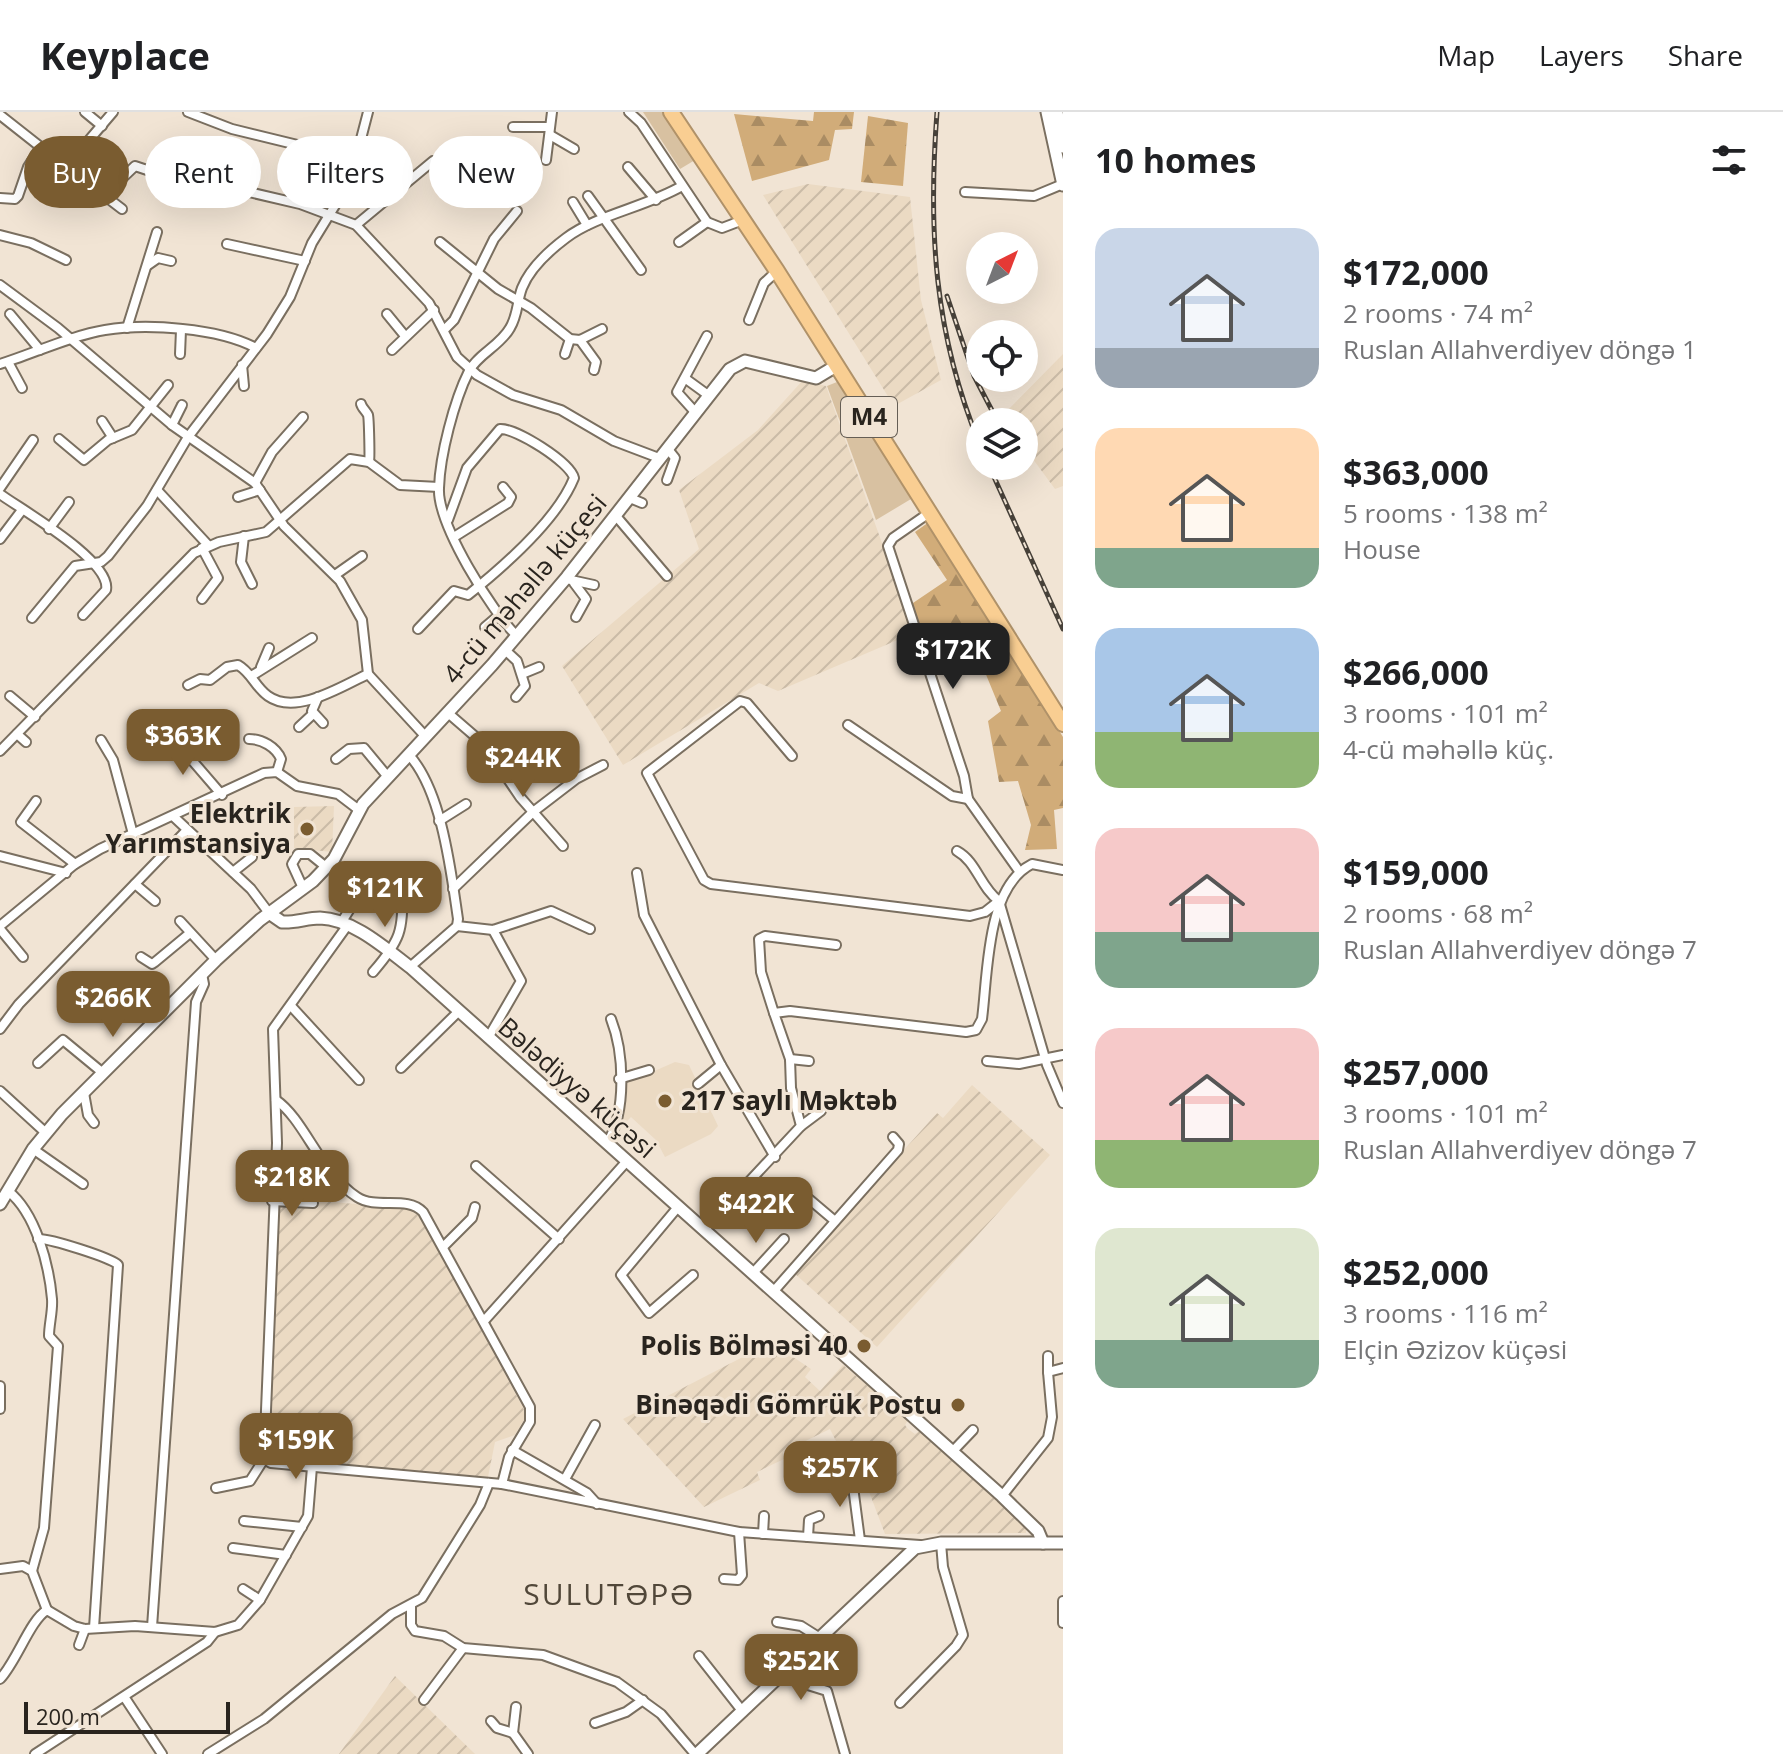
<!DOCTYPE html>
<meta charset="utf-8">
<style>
:root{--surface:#fff;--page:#f2f2f2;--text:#202124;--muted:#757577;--line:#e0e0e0;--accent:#7a5c30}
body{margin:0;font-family:"Open Sans",sans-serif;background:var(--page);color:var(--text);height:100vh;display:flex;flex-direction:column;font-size:30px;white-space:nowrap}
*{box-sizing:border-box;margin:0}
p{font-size:26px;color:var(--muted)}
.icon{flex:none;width:44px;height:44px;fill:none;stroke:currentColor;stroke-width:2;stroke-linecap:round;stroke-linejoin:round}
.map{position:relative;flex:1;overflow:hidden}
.drawer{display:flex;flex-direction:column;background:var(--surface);width:720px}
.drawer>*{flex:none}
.top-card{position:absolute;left:24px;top:24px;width:760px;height:72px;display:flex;gap:16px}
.needle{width:52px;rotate:42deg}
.controls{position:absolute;left:966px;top:120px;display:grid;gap:16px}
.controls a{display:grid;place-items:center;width:72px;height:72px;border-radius:50%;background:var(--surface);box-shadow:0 8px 32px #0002;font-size:40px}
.scale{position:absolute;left:24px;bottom:20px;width:206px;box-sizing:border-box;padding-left:8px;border:4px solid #29241e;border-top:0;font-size:22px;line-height:28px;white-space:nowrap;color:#29241e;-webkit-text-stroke:6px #f1e4d4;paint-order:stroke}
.price{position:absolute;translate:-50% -68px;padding:0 18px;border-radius:16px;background:var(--accent);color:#fff;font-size:26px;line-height:52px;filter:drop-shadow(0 2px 4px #0008)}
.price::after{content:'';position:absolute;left:50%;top:48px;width:24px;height:18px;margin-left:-12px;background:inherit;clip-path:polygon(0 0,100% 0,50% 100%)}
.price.selected{background:#222;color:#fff}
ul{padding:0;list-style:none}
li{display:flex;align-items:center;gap:24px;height:200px;padding:0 32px}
li span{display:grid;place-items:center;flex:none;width:224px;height:160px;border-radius:24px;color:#555}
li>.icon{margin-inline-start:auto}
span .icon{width:96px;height:96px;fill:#fffc;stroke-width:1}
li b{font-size:34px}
h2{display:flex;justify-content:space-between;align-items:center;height:96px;padding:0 32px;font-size:34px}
.tag{padding:0 28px;border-radius:36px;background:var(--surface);box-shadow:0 8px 32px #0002;font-size:28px;line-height:72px}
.tag.selected{background:var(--accent);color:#fff}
header{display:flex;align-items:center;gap:48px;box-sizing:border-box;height:112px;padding:0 40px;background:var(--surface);border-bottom:2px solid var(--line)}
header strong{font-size:38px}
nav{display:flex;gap:44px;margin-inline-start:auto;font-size:28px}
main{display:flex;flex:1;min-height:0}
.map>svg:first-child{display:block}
.built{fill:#ebdac3}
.industrial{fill:url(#industrial-furrows)}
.green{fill:#d8c1a1}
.forest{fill:url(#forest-firs)}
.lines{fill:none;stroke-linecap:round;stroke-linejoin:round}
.street-casing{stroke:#7a6f60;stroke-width:12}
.secondary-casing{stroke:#7a6f60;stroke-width:15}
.highway-casing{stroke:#b09269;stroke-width:18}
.street{stroke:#fff;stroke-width:8}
.secondary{stroke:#fff;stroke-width:11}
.highway{stroke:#f9ce92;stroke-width:14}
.rail-casing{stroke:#474139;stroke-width:5}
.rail{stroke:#f1e4d4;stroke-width:2;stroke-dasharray:6;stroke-linecap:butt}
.poi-dot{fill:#7a5c30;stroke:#f1e4d4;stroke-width:3}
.labels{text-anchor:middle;stroke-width:6;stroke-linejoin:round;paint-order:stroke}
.shield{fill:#f1e4d4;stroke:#655e55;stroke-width:2}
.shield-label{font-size:24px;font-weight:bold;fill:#29241e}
.street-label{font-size:26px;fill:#29241e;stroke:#f1e4d4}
.poi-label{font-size:26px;font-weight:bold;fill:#29241e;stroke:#f1e4d4;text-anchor:end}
.quarter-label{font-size:30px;letter-spacing:2px;fill:#514739;stroke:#f1e4d4}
</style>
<header>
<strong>Keyplace</strong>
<nav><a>Map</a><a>Layers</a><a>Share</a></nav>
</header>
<main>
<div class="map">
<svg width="1063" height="1642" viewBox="0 0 1063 1642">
<defs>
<pattern id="industrial-furrows" width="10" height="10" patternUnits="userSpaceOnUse" patternTransform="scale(2)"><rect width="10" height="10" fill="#ebdac3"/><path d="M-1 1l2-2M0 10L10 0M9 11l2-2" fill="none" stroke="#cabba7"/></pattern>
<pattern id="forest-firs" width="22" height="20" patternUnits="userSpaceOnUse" patternTransform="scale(2)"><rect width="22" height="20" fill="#d1ac79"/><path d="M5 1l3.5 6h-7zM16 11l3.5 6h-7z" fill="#aa8c63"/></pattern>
</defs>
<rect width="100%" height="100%" fill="#f1e4d4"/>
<polygon class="built" points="675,950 689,953 718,1014 711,1022 665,1045 656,1028 631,1005 625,1011 620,1007 627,971"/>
<g class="industrial">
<polygon points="808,72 910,85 921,188 941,268 894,294 763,83"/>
<polygon points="1063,242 1063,374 1055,377 1024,335 1024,310 1005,310 1001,305"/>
<polygon points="803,268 826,274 914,521 778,579 759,571 623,653 562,554 699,437 679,378 758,318"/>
<polygon points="334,694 332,740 294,736 294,695"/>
<polygon points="972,973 1050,1043 877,1235 794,1161 937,1001 943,1006"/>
<polygon points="319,1089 417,1097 527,1303 515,1323 495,1330 488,1365 268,1347 277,1094 318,1096"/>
<polygon points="766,1233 773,1239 777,1234 811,1257 805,1265 820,1279 843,1253 908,1308 905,1313 908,1317 915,1322 921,1318 1026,1414 1026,1421 885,1422 856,1345 844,1345 830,1317 783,1340 784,1347 757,1360 760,1368 704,1395 623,1307"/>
<polygon points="395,1564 475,1642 339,1642"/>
</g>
<g class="green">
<polygon points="643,0 664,0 695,48 680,57"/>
<polygon points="837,270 911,387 876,408 827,274"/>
</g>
<g class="forest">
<polygon points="814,0 854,0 852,17 835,18 829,48 752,69 734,2 813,9"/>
<polygon points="868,4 908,11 903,74 861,70"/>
<polygon points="929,410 1063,625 1063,696 1054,698 1057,737 1025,738 1031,713 1018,669 999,670 988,609 1001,599 980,548 962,554 948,537 930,547 910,493 947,468 915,420"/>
</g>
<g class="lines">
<defs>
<g id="street">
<polyline points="85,0 102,14"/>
<polyline points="188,0 232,17 355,47"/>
<polyline points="629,0 641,11 707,110 722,116 743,108"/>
<polyline points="0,3 66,55 113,0"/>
<polyline points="513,15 549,15"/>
<polyline points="550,23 574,37"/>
<polyline points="546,48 552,0"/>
<polyline points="73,50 108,76 114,74 135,54 171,66 206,70 300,92 356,113 429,191 457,245 477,263 513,283 561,298 614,329 659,346"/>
<polyline points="628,55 656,88"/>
<polyline points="105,74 105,84 122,97"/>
<polyline points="965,80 1034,84 1063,72"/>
<polyline points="588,84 641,158"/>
<polyline points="0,86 15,87 18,84 28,55 40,36"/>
<polyline points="573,90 587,113"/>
<polyline points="356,113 433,49 460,51"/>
<polyline points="0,123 31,131 66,148"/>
<polyline points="440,130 498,177 531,196 570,227 580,228 602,217"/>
<polyline points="679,130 707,110"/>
<polyline points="227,132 305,149"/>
<polyline points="148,153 158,146 171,149"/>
<polyline points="0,173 58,216 172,313 255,371 284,414 340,469 362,508 368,562 426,625"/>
<polyline points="10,202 40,238"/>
<polyline points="387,202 405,224"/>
<polyline points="749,208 764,171 777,159"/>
<polyline points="127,216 157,120"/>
<polyline points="445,217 454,208 494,127 517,99"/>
<polyline points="580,228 596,250 594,258"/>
<polyline points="392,238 434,198"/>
<polyline points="180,242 181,218"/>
<polyline points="565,242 570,227"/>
<polyline points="8,250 22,276"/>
<path d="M0,252C32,242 73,223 105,218C147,211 219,216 256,236"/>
<polyline points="242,253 244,274"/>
<polyline points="686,267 708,283"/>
<path d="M361,292C362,296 366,299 368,303C369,307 370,347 369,350"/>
<polyline points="695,300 677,280 707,224"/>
<polyline points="102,309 113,326"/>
<polyline points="172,313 182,293"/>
<polyline points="59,327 84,348 108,328 132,318 168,273"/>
<polyline points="667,368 675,346 667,336"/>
<polyline points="255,371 272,340 303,305"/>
<polyline points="0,376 33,328"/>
<polyline points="157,378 208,433"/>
<path d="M0,382C22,398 112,449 106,478L83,503"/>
<polyline points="238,385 260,378"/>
<polyline points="630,386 642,391"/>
<polyline points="929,401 893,426 888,434 964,664 968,687 1019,759"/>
<polyline points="616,404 667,464"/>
<polyline points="49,417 69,390"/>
<polyline points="244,424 241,450 252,472"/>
<polyline points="454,425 508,391 511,385 503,375"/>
<polyline points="0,427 22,398"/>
<polyline points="202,436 218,466 202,487"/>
<polyline points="335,463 362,444"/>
<polyline points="571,468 594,473"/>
<polyline points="574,471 586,487 576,505"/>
<polyline points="32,506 75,454 101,450 108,444 147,394 188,325 267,222 290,185 312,131 350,69 368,0"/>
<polyline points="485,515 498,504"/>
<path d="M418,517L454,479L468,483C503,455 557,408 574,366C570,350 516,316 500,317L467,356L448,408"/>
<path d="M517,524C492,500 437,412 439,376C440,343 454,289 469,259C478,242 500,234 510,216C518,203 517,189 522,176C530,156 550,138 566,126C596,103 646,95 682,74"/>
<polyline points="505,538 517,549 525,574 516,585"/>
<polyline points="261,555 269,536"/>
<polyline points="522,562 539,555"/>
<polyline points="253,563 312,526"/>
<path d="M188,573L200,567L210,568L227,555L238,553C252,561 255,575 268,584C296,604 342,574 368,562"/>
<polyline points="10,584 35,605"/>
<polyline points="318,585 312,599 323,611"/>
<polyline points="448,601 485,633 520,685 563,734"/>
<polyline points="848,613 952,684 968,687"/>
<polyline points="299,615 313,602"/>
<polyline points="17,622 26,630"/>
<polyline points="172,625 222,683"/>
<path d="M249,627C262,627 276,635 281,647L277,660"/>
<polyline points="101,628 113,648 133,722"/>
<polyline points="0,639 194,441 219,430 266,420 350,347 369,350 400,373 439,375"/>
<path d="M409,643C442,679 451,760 458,807L457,814L410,855"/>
<polyline points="792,644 747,591 740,589 647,661 704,768 711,772 970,804 985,800 999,789"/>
<polyline points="336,647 349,637 364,636 388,665"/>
<polyline points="36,689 21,710 75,752"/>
<polyline points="174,705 251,777 269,801"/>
<polyline points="439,709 466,692"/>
<path d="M957,739C977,750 980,775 999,789L1047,953L1063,991"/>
<polyline points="0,744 66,761"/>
<polyline points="233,760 252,745"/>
<polyline points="637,761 644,803 721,953 775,1045"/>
<polyline points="135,772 155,789"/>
<polyline points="303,776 292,752 298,742 310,742 326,755"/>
<polyline points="453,777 533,700 576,667 603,653"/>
<polyline points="180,809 216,848"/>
<polyline points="341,811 358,784"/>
<polyline points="0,814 75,752 100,737 264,661 277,660 297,674 338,682 359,698"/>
<polyline points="347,814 273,917 277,1031 264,1347 271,1351 502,1372 739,1420 920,1433"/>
<polyline points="457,814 493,818 551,799 590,817"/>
<polyline points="0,817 23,845"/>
<polyline points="141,845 152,852 155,850 190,821"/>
<path d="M373,860C400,829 404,818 402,777"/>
<polyline points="291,894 359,968"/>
<polyline points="774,901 761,860 759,827 765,824 836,833"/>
<polyline points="0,917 19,892 186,719"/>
<polyline points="488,926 521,869 493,818"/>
<polyline points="790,947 809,949"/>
<polyline points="987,949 1019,952 1063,943"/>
<polyline points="38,951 63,928 103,961"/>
<polyline points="401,956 458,900"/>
<polyline points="619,967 649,958"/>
<polyline points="698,972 721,953"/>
<polyline points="0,979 46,1021"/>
<polyline points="84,981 88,1003 94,1011"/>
<path d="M276,988C305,1008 320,1061 357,1085C377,1098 407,1083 423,1100L530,1295V1310L509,1345L502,1372"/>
<polyline points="801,1014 821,999"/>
<path d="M607,1031C627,1000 624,940 611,907"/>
<polyline points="33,1037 83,1072"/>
<polyline points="476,1054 559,1127"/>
<path d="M8,1079C36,1101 49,1153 52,1187C53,1199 49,1212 49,1224L58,1234L44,1416L32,1459"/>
<polyline points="809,1087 835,1109"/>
<polyline points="272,1089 313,1091"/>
<polyline points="678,1095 621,1163 649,1201 693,1163"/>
<path d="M704,1118L801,1014L791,976L790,947L774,901L790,899L966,920L976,918L982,907C988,861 986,775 1032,752L1063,758"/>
<path d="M38,1127C49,1126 112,1146 118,1153L94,1516"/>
<polyline points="443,1135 472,1106 475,1095"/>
<polyline points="753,1161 784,1127"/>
<polyline points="773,1180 898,1038 899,1032 893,1025"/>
<polyline points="484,1209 627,1049"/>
<polyline points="1048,1244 1048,1260"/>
<polyline points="0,1274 0,1297"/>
<polyline points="512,1338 587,1381 597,1392"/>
<polyline points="952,1340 973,1318"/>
<polyline points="822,1362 835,1358 852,1367 860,1428"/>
<polyline points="565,1367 595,1313"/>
<polyline points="216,1376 250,1369 264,1347"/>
<polyline points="1002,1384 1048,1326 1052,1305 1048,1260 1063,1256"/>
<polyline points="244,1409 302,1415"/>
<polyline points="763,1422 764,1404"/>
<polyline points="808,1425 809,1408 819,1404"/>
<polyline points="233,1436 286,1443"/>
<polyline points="0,1457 23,1454 32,1459 47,1498"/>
<polyline points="724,1467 738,1468 742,1463 739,1420"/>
<polyline points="243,1477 260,1488"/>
<polyline points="1063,1489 1063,1511"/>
<polyline points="411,1493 411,1513 415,1519 444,1524 463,1536 543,1543 617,1570 661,1602 695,1642"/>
<polyline points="777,1510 801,1514 820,1526"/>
<polyline points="152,1515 196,890 204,872 202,862"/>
<polyline points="765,1532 795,1569 827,1579 845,1642"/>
<polyline points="79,1533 85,1517"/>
<polyline points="699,1544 743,1600"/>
<path d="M0,1567C17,1549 30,1508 47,1498L74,1514L85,1517L135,1514L215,1520L238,1513L260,1488L308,1404L312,1355"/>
<polyline points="125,1586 162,1642"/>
<polyline points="424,1588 463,1536"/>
<polyline points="900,1591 956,1534 963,1523 943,1455 941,1431"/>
<polyline points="516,1595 513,1621 528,1642"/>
<polyline points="491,1609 497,1616 513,1621"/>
<polyline points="595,1611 626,1600 643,1588"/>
<polyline points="35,1642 207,1530 215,1520"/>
<polyline points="208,1642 264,1607 392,1502 422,1486 480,1393 489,1371"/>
</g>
<g id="secondary">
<polyline points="1047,0 1063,73"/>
<polyline points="1057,0 1063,35"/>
<path d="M269,801L282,810C295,811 307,806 320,806C353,807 385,836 410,855L1002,1384L1038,1419L1043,1431"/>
<polyline points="0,1092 33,1037 62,1002 216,848 260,808 313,769 334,747 363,692 492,553 567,465 730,257 745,249 816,266 836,254"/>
<polyline points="697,1642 915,1436 941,1431 1063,1431"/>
</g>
<polyline id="highway" points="671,0 777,159 1063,612"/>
</defs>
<use href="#street" class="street-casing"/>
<use href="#secondary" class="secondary-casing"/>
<use href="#highway" class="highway-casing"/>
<use href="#street" class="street"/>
<use href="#secondary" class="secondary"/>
<use href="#highway" class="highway"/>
<defs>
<g id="rail">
<path d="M937,0C928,118 934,222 980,333"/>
<polyline points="947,184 974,264 998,310"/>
<polyline points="989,354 1063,517"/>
</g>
</defs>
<use href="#rail" class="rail-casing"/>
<use href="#rail" class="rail"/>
</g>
<g class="poi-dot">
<circle cx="307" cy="717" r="8"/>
<circle cx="665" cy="989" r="8"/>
<circle cx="864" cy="1234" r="8"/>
<circle cx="958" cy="1293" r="8"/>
</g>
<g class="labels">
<rect class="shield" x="841" y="285" width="56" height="40" rx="6"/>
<g class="shield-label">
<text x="869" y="313">M4</text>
</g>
<g class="street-label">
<text transform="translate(525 477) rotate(-50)" y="9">4-cü məhəllə küçesi</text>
<text transform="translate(577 976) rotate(41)" y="9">Bələdiyyə küçəsi</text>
</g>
<g class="poi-label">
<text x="291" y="711">Elektrik<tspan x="291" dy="30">Yarımstansiya</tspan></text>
<text x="681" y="998" text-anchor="start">217 saylı Məktəb</text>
<text x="848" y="1243">Polis Bölməsi 40</text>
<text x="942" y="1302">Binəqədi Gömrük Postu</text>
</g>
<g class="quarter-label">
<text x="609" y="1493">SULUTƏPƏ</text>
</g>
</g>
</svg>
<div class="controls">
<a><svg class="needle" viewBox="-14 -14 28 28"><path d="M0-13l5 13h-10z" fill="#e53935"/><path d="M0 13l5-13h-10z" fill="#757577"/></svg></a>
<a><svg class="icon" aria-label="locate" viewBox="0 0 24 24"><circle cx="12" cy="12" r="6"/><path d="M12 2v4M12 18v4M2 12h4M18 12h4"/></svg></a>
<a><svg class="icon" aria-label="layers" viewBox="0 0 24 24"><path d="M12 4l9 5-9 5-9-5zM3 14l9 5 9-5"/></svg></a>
</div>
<div class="scale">200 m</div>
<b class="price selected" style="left:953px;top:579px">$172K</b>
<b class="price" style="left:183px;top:665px">$363K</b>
<b class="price" style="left:523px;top:687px">$244K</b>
<b class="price" style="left:385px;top:817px">$121K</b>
<b class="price" style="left:113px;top:927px">$266K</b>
<b class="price" style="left:292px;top:1106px">$218K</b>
<b class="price" style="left:756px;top:1133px">$422K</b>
<b class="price" style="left:296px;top:1369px">$159K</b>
<b class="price" style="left:840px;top:1397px">$257K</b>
<b class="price" style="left:801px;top:1590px">$252K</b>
<div class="top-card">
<a class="tag selected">Buy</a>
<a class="tag">Rent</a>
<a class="tag">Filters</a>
<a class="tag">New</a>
</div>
</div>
<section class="drawer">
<h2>10 homes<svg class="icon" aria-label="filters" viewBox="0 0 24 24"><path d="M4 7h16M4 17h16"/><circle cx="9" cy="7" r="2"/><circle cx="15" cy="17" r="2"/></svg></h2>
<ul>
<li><span style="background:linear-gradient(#c9d6e8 75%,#9aa5b1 0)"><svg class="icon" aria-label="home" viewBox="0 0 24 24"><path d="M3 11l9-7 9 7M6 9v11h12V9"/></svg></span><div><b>$172,000</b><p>2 rooms · 74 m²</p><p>Ruslan Allahverdiyev döngə 1</p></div></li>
<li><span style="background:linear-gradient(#ffd9b3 75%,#7fa58c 0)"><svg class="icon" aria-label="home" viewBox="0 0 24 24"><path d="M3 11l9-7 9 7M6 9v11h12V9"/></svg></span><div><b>$363,000</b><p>5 rooms · 138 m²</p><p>House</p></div></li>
<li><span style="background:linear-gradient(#a9c7e8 65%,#8fb573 0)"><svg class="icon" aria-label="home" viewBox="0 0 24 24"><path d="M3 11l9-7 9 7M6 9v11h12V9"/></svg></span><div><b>$266,000</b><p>3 rooms · 101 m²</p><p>4-cü məhəllə küç.</p></div></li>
<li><span style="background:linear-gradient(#f6c9c9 65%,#7fa58c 0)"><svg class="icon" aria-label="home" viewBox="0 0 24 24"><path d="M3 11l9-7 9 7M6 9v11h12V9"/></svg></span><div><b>$159,000</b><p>2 rooms · 68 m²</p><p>Ruslan Allahverdiyev döngə 7</p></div></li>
<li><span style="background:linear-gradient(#f6c9c9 70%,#8fb573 0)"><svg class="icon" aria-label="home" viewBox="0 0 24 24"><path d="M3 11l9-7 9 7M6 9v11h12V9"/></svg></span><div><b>$257,000</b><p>3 rooms · 101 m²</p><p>Ruslan Allahverdiyev döngə 7</p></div></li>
<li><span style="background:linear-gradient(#dfe7d0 70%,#7fa58c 0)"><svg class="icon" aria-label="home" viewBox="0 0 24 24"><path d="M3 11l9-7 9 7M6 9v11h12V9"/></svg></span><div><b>$252,000</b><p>3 rooms · 116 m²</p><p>Elçin Əzizov küçəsi</p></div></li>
</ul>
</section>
</main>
